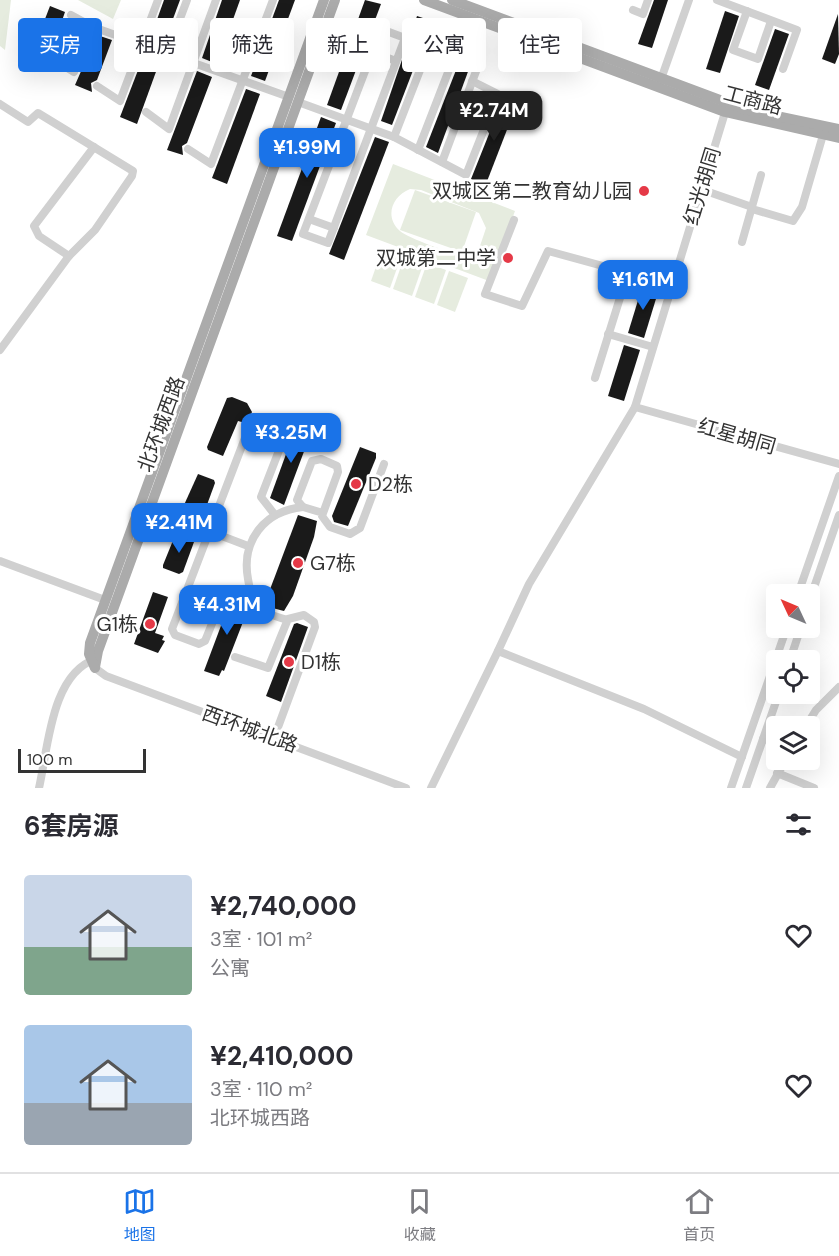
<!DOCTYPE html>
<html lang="zh">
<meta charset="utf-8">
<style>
:root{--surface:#fff;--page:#f7f7f7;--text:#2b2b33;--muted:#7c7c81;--line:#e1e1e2;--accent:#1a73e8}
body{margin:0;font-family:"DM Sans","Noto Sans SC",sans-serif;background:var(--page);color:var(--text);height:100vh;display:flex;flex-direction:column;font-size:22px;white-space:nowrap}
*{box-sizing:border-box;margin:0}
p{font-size:20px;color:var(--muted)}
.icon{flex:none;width:33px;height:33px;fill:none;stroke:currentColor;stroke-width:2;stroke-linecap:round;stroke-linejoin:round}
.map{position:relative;height:788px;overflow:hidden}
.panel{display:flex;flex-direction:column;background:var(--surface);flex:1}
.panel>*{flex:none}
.top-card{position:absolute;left:18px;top:18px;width:804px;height:54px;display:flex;gap:12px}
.needle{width:39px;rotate:314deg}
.tools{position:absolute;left:766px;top:584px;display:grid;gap:12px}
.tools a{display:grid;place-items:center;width:54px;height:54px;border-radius:6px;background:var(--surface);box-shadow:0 6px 24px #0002;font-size:30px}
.scale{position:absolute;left:18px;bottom:15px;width:128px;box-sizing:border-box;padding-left:6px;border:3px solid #333;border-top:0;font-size:16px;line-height:21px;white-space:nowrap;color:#333;-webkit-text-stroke:4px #fff;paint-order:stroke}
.price{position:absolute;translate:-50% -51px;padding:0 14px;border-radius:12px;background:var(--accent);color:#fff;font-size:20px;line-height:39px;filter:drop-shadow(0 2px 3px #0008)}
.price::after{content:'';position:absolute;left:50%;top:36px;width:18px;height:14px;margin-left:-9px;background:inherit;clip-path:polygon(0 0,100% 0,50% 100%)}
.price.on{background:#222;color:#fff}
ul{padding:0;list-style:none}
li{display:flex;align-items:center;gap:18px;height:150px;padding:0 24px}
li span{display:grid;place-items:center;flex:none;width:168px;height:120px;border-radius:6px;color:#555}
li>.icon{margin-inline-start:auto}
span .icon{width:72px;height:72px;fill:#fffc;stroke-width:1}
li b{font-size:26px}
h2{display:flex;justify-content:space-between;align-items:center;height:72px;padding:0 24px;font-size:26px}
.chip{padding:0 21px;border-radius:6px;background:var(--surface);box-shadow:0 6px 24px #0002;font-size:21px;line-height:54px}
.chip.on{background:var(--accent);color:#fff}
.dock{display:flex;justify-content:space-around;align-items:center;height:84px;border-top:2px solid var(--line);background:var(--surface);font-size:16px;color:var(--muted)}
.dock a{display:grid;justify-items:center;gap:3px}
.dock .on{color:var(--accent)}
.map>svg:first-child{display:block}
.green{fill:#e6ecdf;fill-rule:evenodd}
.building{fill:#1a1a1a}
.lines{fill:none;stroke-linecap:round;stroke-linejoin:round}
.minor{stroke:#d0d0d0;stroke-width:8}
.major{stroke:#ababab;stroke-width:10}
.poi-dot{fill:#e53947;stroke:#fff;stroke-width:2}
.labels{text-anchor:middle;stroke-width:6;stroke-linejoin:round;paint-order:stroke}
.street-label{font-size:20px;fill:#333;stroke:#fff}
.poi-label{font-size:20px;fill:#333;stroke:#fff;text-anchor:end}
</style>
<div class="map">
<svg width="839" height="788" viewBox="0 0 839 788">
<rect width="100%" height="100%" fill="#fff"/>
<g class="green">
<polygon points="0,0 11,0 5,50 0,46"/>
<polygon points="78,0 121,0 113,19"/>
<path d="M393,164L515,211L489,281L366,235ZM410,189L421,190L479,213L486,228L480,246C475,250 469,254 462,254C451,254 408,238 400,231C384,217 392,196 410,189Z"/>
<polygon points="415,190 476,212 462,252 400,230"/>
<polygon points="383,247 402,254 390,288 371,281"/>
<polygon points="405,255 424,262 412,296 393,289"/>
<polygon points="427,263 446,270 434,304 415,297"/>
<polygon points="449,271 468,278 455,312 437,305"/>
</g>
<g class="building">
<polygon points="164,0 180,0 164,43 150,39"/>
<polygon points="222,0 240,0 217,64 202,58"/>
<polygon points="279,0 295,0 265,81 251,76"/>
<polygon points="365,0 381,4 341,110 327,105"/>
<polygon points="654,0 668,0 652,48 638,44"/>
<polygon points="50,6 65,12 47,64 30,58"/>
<polygon points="725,11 739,16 720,73 706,69"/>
<polygon points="838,14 839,54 835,64 822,59"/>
<polygon points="417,16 432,21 392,125 381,121"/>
<polygon points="775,29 789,34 769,90 755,85"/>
<polygon points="97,35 112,40 97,80 91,83 92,92 75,85"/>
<polygon points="145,52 161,58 137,124 120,117"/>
<polygon points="458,65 469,69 438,153 426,147"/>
<polygon points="197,71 212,77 187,143 182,146 183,155 167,150"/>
<polygon points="246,89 260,94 227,184 212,178"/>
<polygon points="503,99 517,104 486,184 471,179"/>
<polygon points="321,117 336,123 292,241 277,236"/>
<polygon points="375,137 389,142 344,260 329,254"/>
<polygon points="643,284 659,289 644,338 628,333"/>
<polygon points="624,345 640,350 624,401 608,396"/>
<polygon points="232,397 247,403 252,412 248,421 245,423 238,421 223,456 208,450 207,447 227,398"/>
<polygon points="297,424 312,430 284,505 270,498"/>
<polygon points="360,447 376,453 376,458 348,526 334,522 332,516"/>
<polygon points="198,474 214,480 215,483 204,513 201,514 185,509 184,505"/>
<polygon points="298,515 317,521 314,537 293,596 284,611 280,610 269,607 266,600"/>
<polygon points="176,533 193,539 194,542 183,572 179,574 163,568 163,565"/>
<polygon points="153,592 168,597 155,633 164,636 162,640 165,641 158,653 134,644"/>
<polygon points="239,598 248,602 248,609 224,671 222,670 219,676 204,671 231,599"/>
<polygon points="297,623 308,627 281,702 266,696 294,624"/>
</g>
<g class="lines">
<g class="minor">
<polyline points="717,0 797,30 783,69"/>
<polyline points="633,10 643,14 648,0"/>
<polyline points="747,11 733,50 758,59 771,21"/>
<polyline points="71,15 93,27 289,97"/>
<polygon points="381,29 405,38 328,243 303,234"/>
<polyline points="372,52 396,61"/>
<polyline points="167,53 187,0"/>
<polyline points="53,59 74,72 93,27"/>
<polyline points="660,82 689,0"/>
<polyline points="97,86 120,101 158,0"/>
<polyline points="298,102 394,137 466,175 498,94 472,81"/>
<polyline points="0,104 28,122 38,113 133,171 132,176 95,230 69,256 0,350"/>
<polyline points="727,106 635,407 529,584 498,651 644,709 742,757"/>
<polyline points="146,112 169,129 216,0"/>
<polyline points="394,137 429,47 478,66 442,162"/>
<polyline points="188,149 211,164 273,0"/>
<polyline points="418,150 454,57"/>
<polyline points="700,189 752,207"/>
<polyline points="752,209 793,221 802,207 823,135"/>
<polyline points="309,219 334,228"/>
<polyline points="514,220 485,294 522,306 548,251 672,285"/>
<polyline points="742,242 761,175"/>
<polyline points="69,256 39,236 34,226 94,147"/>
<polyline points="608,334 653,347"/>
<polyline points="595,378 624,285"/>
<polyline points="635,407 839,464"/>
<polyline points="146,507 248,546"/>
<polyline points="323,513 303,507 297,500 312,461 321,459 337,466 338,472 322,516 330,527 350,534 360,528 384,464"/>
<polyline points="0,561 105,600"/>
<polyline points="251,590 224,594 205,641 199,644 175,635 172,629 245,438 254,433 275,440 280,448 261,497 275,515"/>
<polyline points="798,594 839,476"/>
<polyline points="810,599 839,515"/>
<path d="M287,620C279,617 268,615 261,609C254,602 249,589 248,579C241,541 264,511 303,507"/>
<polyline points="235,657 268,668 288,619 304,615 314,622 315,627 274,738"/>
<polyline points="790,660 801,627"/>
<polyline points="95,668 106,676 406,788"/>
<polyline points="806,726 816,710 839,687"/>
<polyline points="763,739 777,742"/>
<polyline points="777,773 814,788"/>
<path d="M39,788C48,749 51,673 96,659"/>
<polyline points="431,788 498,651"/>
<polyline points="731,788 787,627"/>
<polyline points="746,788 779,693"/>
<polyline points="770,788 786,759"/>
</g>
<g class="major">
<polyline points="424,0 725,112 839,138"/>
<polyline points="452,0 744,109 839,129"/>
<polyline points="95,667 98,651 335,0"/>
<polyline points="95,668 89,654 90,643 324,0"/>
</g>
</g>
<g class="poi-dot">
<circle cx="644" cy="191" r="6"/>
<circle cx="508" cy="258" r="6"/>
<circle cx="356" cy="484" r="6"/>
<circle cx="298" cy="563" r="6"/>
<circle cx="150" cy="624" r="6"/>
<circle cx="289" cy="662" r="6"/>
</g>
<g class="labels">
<g class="street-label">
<text transform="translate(753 100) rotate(15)" y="7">工商路</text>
<text transform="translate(702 186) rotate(-73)" y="7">红光胡同</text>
<text transform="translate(161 424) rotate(-70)" y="7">北环城西路</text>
<text transform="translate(737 436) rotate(16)" y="7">红星胡同</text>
<text transform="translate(250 729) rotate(20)" y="7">西环城北路</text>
</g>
<g class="poi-label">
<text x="632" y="198">双城区第二教育幼儿园</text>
<text x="496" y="265">双城第二中学</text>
<text x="368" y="491" text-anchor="start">D2栋</text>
<text x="310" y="570" text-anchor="start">G7栋</text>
<text x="138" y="631">G1栋</text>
<text x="301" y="669" text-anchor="start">D1栋</text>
</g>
</g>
</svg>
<div class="tools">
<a><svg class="needle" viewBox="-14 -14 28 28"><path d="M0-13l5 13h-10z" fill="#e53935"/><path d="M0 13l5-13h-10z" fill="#7c7c81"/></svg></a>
<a><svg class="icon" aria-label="locate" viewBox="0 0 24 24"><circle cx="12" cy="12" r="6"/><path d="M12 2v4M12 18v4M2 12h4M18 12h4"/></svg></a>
<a><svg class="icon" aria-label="layers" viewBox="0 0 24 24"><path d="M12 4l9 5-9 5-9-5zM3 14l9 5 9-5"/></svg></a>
</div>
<div class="scale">100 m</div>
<b class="price on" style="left:494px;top:142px">¥2.74M</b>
<b class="price" style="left:307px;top:179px">¥1.99M</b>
<b class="price" style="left:643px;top:311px">¥1.61M</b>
<b class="price" style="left:291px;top:464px">¥3.25M</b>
<b class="price" style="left:179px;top:554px">¥2.41M</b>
<b class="price" style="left:227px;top:636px">¥4.31M</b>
<div class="top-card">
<a class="chip on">买房</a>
<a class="chip">租房</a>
<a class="chip">筛选</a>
<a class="chip">新上</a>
<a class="chip">公寓</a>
<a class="chip">住宅</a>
</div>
</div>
<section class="panel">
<h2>6套房源<svg class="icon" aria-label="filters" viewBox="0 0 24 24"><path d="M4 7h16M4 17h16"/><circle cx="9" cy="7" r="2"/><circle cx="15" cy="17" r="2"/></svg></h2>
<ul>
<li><span style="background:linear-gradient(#c9d6e8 60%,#7fa58c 0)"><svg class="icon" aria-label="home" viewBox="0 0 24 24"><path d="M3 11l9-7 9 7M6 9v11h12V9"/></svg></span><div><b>¥2,740,000</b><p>3室 · 101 m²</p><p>公寓</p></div><svg class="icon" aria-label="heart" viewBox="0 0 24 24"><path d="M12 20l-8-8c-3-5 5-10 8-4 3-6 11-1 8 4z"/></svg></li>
<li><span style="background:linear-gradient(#a9c7e8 65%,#9aa5b1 0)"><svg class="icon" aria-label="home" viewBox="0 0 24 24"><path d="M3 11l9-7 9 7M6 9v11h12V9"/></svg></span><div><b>¥2,410,000</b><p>3室 · 110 m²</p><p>北环城西路</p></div><svg class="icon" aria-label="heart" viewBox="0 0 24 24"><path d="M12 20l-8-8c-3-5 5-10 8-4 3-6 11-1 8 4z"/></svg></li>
</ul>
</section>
<nav class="dock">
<a class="on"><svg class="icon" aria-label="map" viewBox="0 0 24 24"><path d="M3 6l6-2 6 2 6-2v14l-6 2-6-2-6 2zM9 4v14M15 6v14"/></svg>地图</a>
<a><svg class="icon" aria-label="saved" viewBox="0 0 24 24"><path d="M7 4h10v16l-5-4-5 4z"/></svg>收藏</a>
<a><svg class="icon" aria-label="home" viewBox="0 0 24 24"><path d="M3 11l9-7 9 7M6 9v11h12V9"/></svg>首页</a>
</nav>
